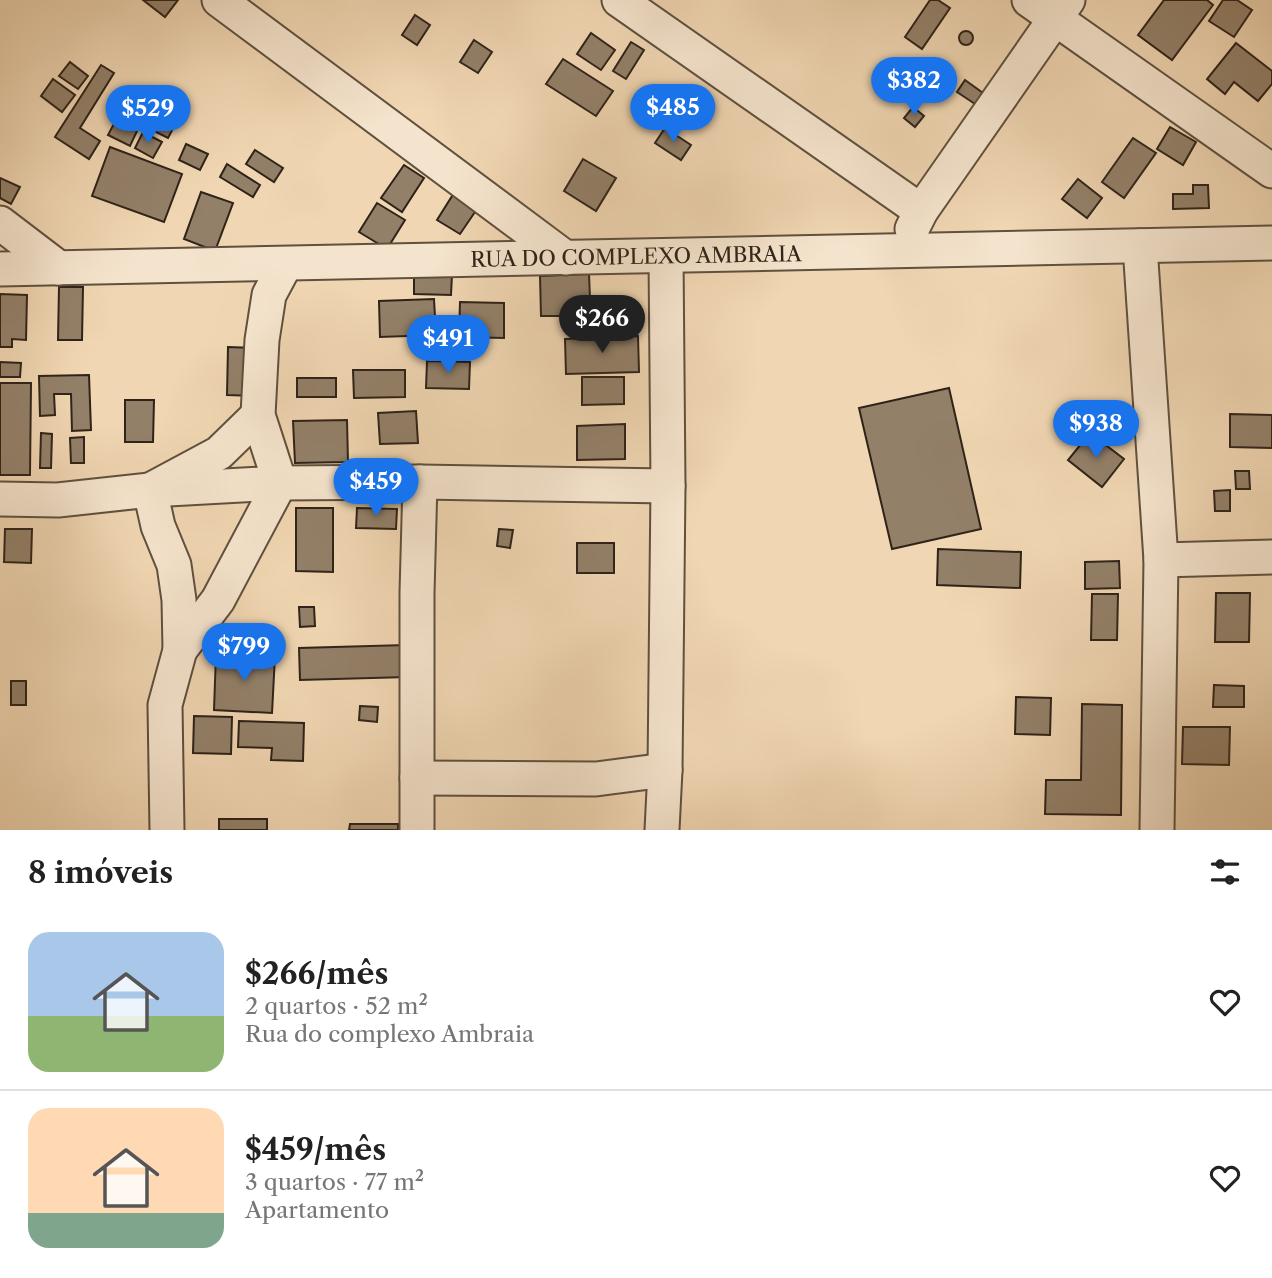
<!DOCTYPE html>
<html lang="pt">
<meta charset="utf-8">
<style>
:root{--surface:#fff;--page:#f6f6f6;--text:#222;--muted:#767676;--line:#e0e0e0;--accent:#1a73e8}
body{margin:0;font-family:"Libre Caslon Text",serif;background:var(--page);color:var(--text);height:100vh;display:flex;flex-direction:column;font-size:26px;white-space:nowrap}
*{box-sizing:border-box;margin:0}
p{font-size:23px;color:var(--muted)}
.icon{flex:none;width:38px;height:38px;fill:none;stroke:currentColor;stroke-width:2;stroke-linecap:round;stroke-linejoin:round}
.map{position:relative;height:830px;overflow:hidden}
.details{display:flex;flex-direction:column;background:var(--surface);flex:1}
.details>*{flex:none}
.price{position:absolute;translate:-50% -60px;padding:0 16px;border-radius:24px;background:var(--accent);color:#fff;font-size:23px;line-height:46px;filter:drop-shadow(0 2px 4px #0008)}
.price::after{content:'';position:absolute;left:50%;top:42px;width:21px;height:16px;margin-left:-10px;background:inherit;clip-path:polygon(0 0,100% 0,50% 100%)}
.price.selected{background:#222;color:#fff}
ul{padding:0;list-style:none}
li{display:flex;align-items:center;gap:21px;height:175px;padding:0 28px}
li+li{border-top:2px solid var(--line)}
li span{display:grid;place-items:center;flex:none;width:196px;height:140px;border-radius:21px;color:#555}
li>.icon{margin-inline-start:auto}
span .icon{width:84px;height:84px;fill:#fffc;stroke-width:1}
li b{font-size:30px}
h2{display:flex;justify-content:space-between;align-items:center;height:84px;padding:0 28px;font-size:30px}
.map>svg:first-child{display:block}
.building{fill:#938069;stroke:#2f2319;stroke-width:2}
.lines{fill:none;stroke-linecap:round;stroke-linejoin:round}
.minor-casing{stroke:#5f503f;stroke-width:37}
.minor{stroke:#f5e4cd;stroke-width:33}
.labels{text-anchor:middle;stroke-width:7;stroke-linejoin:round;paint-order:stroke}
.street-label{font-size:21px;fill:#2f2319;stroke:#f5e4cd}
</style>
<div class="map">
<svg width="1272" height="830" viewBox="0 0 1272 830">
<rect width="100%" height="100%" fill="#f0d6b2"/>
<filter id="stains"><feTurbulence type="fractalNoise" baseFrequency=".00286" numOctaves="4"/><feColorMatrix values="0 0 0 0 .2 0 0 0 0 .09 0 0 0 0 .02 0 0 0 .5 -.17"/></filter>
<radialGradient id="worn" r=".72"><stop offset=".6" stop-color="#630" stop-opacity="0"/><stop offset="1" stop-color="#630" stop-opacity=".3"/></radialGradient>
<g class="building">
<polygon points="143,0 178,0 165,17"/>
<polygon points="930,0 938,0 950,8 922,49 905,37"/>
<polygon points="1164,0 1207,0 1213,5 1172,60 1138,35"/>
<polygon points="1223,0 1237,0 1252,10 1234,37 1209,21"/>
<polygon points="415,15 430,25 417,45 402,35"/>
<circle cx="966" cy="38" r="7"/>
<polygon points="591,33 615,50 601,70 577,54"/>
<polygon points="474,40 492,52 478,73 460,62"/>
<polygon points="631,42 644,50 626,79 613,71"/>
<polygon points="1236,43 1272,71 1272,84 1258,101 1234,82 1225,94 1207,79"/>
<polygon points="563,59 613,91 596,116 546,84"/>
<polygon points="70,62 88,76 78,89 59,76"/>
<polygon points="101,65 114,73 80,128 100,141 89,159 55,137"/>
<polygon points="53,79 75,95 62,112 41,96"/>
<polygon points="965,80 983,93 975,104 957,92"/>
<polygon points="128,97 149,108 142,122 121,110"/>
<polygon points="913,107 924,116 915,127 904,118"/>
<polygon points="153,110 176,123 168,138 144,126"/>
<polygon points="117,118 138,129 130,146 108,135"/>
<polygon points="1170,127 1196,142 1183,165 1157,149"/>
<polygon points="665,128 691,145 681,160 655,143"/>
<polygon points="143,132 162,142 153,158 135,148"/>
<polygon points="1133,138 1156,153 1124,198 1102,182"/>
<polygon points="186,144 208,154 200,170 179,160"/>
<polygon points="110,147 182,174 164,222 92,196"/>
<polygon points="255,150 283,168 274,182 246,164"/>
<polygon points="583,159 616,178 596,211 564,191"/>
<polygon points="227,164 260,185 253,197 220,177"/>
<polygon points="404,165 424,178 402,212 381,198"/>
<polygon points="0,178 20,187 11,204 0,198"/>
<polygon points="1078,179 1102,198 1087,218 1062,199"/>
<polygon points="1193,185 1208,185 1209,208 1173,209 1173,194 1193,194"/>
<polygon points="201,192 233,203 215,251 184,239"/>
<polygon points="454,193 477,209 460,234 437,220"/>
<polygon points="377,203 405,220 387,249 359,232"/>
<polygon points="414,273 452,274 451,295 414,294"/>
<polygon points="589,274 591,322 561,323 561,316 541,316 540,276"/>
<polygon points="59,287 83,287 82,340 58,340"/>
<polygon points="0,294 27,295 26,340 12,339 12,347 0,347"/>
<polygon points="434,299 436,335 380,337 379,301"/>
<polygon points="460,302 504,303 504,338 459,337"/>
<polygon points="638,336 639,372 566,374 565,339"/>
<polygon points="228,347 255,348 255,396 227,395"/>
<polygon points="427,361 470,362 469,389 426,388"/>
<polygon points="0,362 21,363 20,377 0,377"/>
<polygon points="353,370 405,370 405,397 354,398"/>
<polygon points="89,375 91,430 72,431 71,394 54,394 55,415 40,416 39,376"/>
<polygon points="582,377 624,377 624,404 582,405"/>
<rect x="297" y="378" width="39" height="19"/>
<polygon points="0,383 31,383 30,475 0,475"/>
<polygon points="949,388 981,529 892,549 859,408"/>
<polygon points="125,400 154,400 153,442 125,442"/>
<polygon points="416,411 418,443 380,444 378,413"/>
<polygon points="1230,414 1272,415 1272,448 1230,447"/>
<polygon points="347,420 348,462 295,463 293,421"/>
<polygon points="625,424 625,459 577,460 577,426"/>
<polygon points="41,433 52,434 51,468 40,468"/>
<polygon points="1090,433 1124,459 1102,487 1068,460"/>
<polygon points="84,437 84,463 71,463 70,438"/>
<polygon points="1235,471 1249,471 1250,489 1236,489"/>
<polygon points="1230,490 1230,511 1215,511 1214,491"/>
<polygon points="296,508 333,508 333,572 296,571"/>
<polygon points="357,508 397,509 396,529 356,528"/>
<polygon points="5,529 32,529 31,563 4,562"/>
<polygon points="499,529 513,530 510,548 497,546"/>
<rect x="577" y="543" width="37" height="30"/>
<polygon points="938,549 1021,552 1020,588 937,585"/>
<polygon points="1119,561 1120,588 1085,589 1085,562"/>
<polygon points="1216,593 1250,593 1249,642 1215,642"/>
<polygon points="1092,594 1118,594 1117,640 1091,640"/>
<polygon points="299,607 314,607 315,626 300,627"/>
<polygon points="406,645 407,677 300,680 299,648"/>
<polygon points="216,654 275,656 272,713 214,710"/>
<rect x="11" y="681" width="15" height="24"/>
<polygon points="1214,685 1244,686 1244,707 1213,707"/>
<polygon points="1016,697 1051,698 1050,735 1015,734"/>
<polygon points="1082,704 1122,705 1121,815 1045,814 1046,780 1081,780"/>
<polygon points="360,706 378,707 377,722 359,720"/>
<polygon points="194,716 232,717 231,754 193,753"/>
<polygon points="239,721 304,723 303,761 271,760 272,748 238,747"/>
<polygon points="1183,727 1230,727 1229,765 1182,764"/>
<rect x="219" y="819" width="48" height="11"/>
<polygon points="350,824 398,824 398,830 349,830"/>
</g>
<g class="lines">
<defs>
<g id="minor">
<polyline points="219,0 566,258"/>
<polyline points="619,0 921,211"/>
<polyline points="1029,0 1272,171"/>
<polyline points="0,223 59,268"/>
<polyline points="912,229 921,211 1068,0"/>
<polyline points="1140,246 1161,560 1157,830"/>
<polyline points="0,269 1272,243"/>
<polyline points="0,499 58,500 150,490 280,483 420,482 668,486"/>
<polyline points="1161,560 1272,557"/>
<polyline points="180,650 218,600 280,483 258,415 262,340 269,295 285,265"/>
<polyline points="417,778 596,779 665,770"/>
<polyline points="167,830 165,705 180,650 179,600 174,565 158,526 150,490 219,453 258,415"/>
<polyline points="417,830 417,593 420,482"/>
<polyline points="662,830 665,770 668,486 666,257"/>
</g>
</defs>
<use href="#minor" class="minor-casing"/>
<use href="#minor" class="minor"/>
</g>
<g class="labels">
<g class="street-label">
<text transform="translate(636 257) rotate(-1)" y="7">RUA DO COMPLEXO AMBRAIA</text>
</g>
</g>
<rect width="100%" height="100%" filter="url(#stains)"/>
<rect width="100%" height="100%" fill="url(#worn)"/>
</svg>
<b class="price" style="left:914px;top:117px">$382</b>
<b class="price" style="left:673px;top:144px">$485</b>
<b class="price" style="left:148px;top:145px">$529</b>
<b class="price selected" style="left:602px;top:355px">$266</b>
<b class="price" style="left:448px;top:375px">$491</b>
<b class="price" style="left:1096px;top:460px">$938</b>
<b class="price" style="left:376px;top:518px">$459</b>
<b class="price" style="left:244px;top:683px">$799</b>
</div>
<section class="details">
<h2>8 imóveis<svg class="icon" aria-label="filters" viewBox="0 0 24 24"><path d="M4 7h16M4 17h16"/><circle cx="9" cy="7" r="2"/><circle cx="15" cy="17" r="2"/></svg></h2>
<ul>
<li><span style="background:linear-gradient(#a9c7e8 60%,#8fb573 0)"><svg class="icon" aria-label="home" viewBox="0 0 24 24"><path d="M3 11l9-7 9 7M6 9v11h12V9"/></svg></span><div><b>$266/mês</b><p>2 quartos · 52 m²</p><p>Rua do complexo Ambraia</p></div><svg class="icon" aria-label="heart" viewBox="0 0 24 24"><path d="M12 20l-8-8c-3-5 5-10 8-4 3-6 11-1 8 4z"/></svg></li>
<li><span style="background:linear-gradient(#ffd9b3 75%,#7fa58c 0)"><svg class="icon" aria-label="home" viewBox="0 0 24 24"><path d="M3 11l9-7 9 7M6 9v11h12V9"/></svg></span><div><b>$459/mês</b><p>3 quartos · 77 m²</p><p>Apartamento</p></div><svg class="icon" aria-label="heart" viewBox="0 0 24 24"><path d="M12 20l-8-8c-3-5 5-10 8-4 3-6 11-1 8 4z"/></svg></li>
</ul>
</section>
